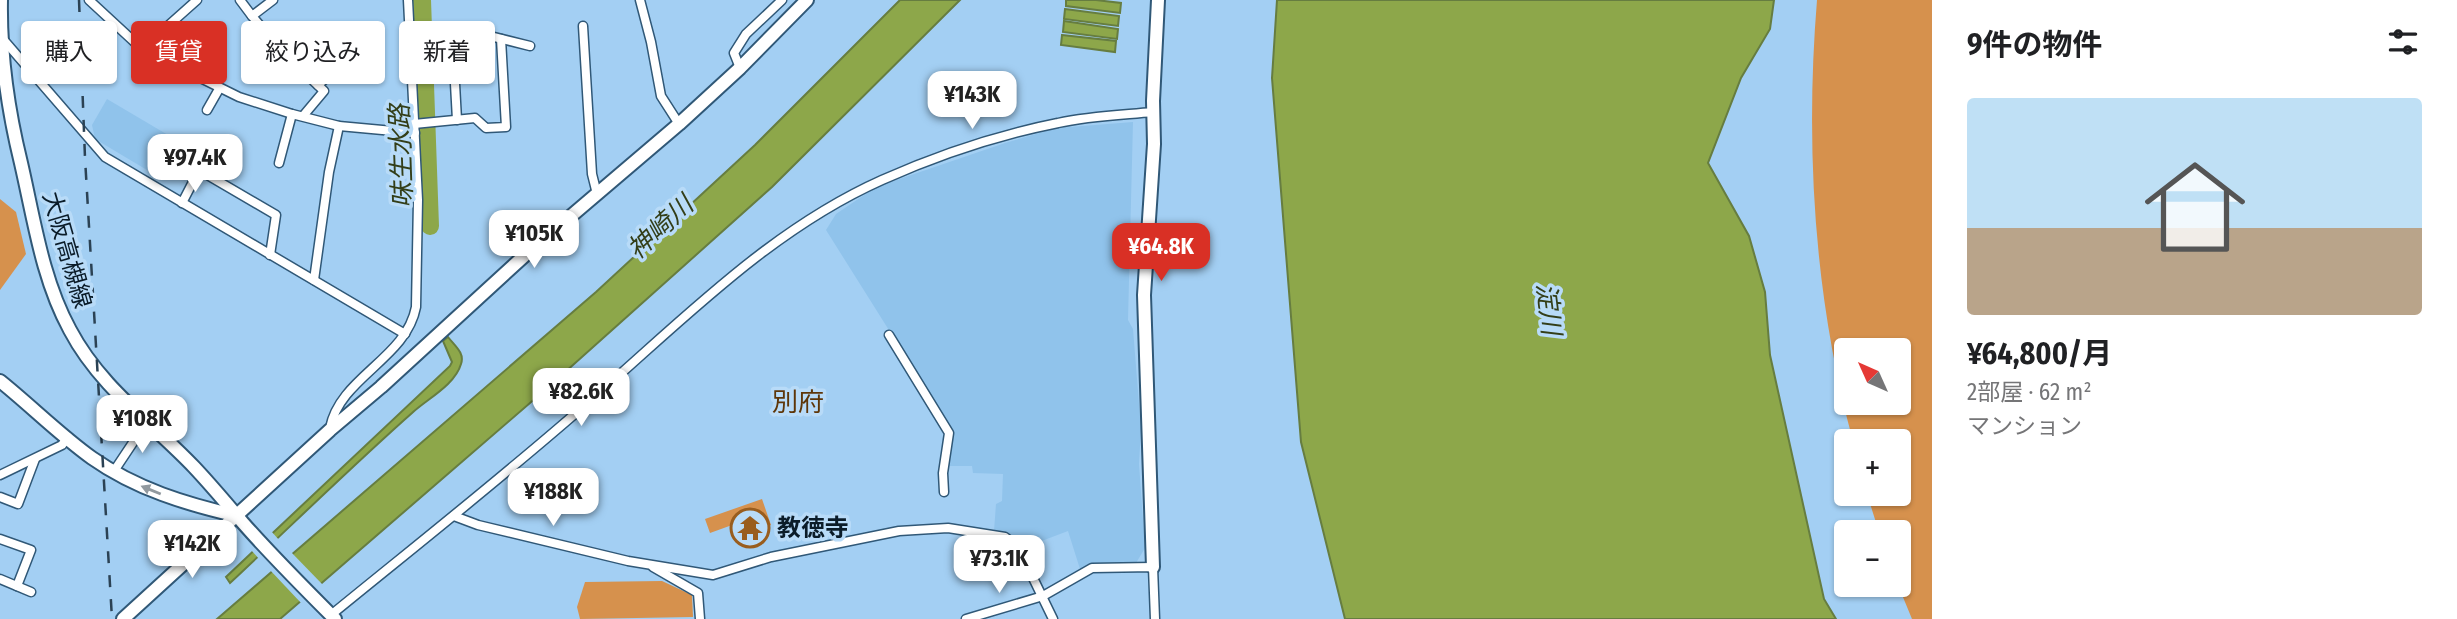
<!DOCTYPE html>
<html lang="ja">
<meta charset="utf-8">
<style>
:root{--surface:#fff;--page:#f6f6f6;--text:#202124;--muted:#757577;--line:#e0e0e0;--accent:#d93025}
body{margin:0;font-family:"Fira Sans Condensed","Noto Sans JP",sans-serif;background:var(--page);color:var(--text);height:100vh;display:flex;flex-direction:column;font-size:26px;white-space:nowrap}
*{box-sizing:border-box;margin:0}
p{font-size:23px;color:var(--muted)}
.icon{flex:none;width:38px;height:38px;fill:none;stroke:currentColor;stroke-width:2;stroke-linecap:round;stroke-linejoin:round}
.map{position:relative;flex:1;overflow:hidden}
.details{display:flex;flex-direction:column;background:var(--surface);width:525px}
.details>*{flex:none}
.top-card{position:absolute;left:21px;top:21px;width:665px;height:63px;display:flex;gap:14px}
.needle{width:46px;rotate:315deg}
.controls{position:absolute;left:1834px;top:338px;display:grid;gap:14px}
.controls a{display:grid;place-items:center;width:77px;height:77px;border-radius:7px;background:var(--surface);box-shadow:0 2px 5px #0004;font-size:35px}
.price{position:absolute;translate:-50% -60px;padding:0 16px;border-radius:14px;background:#fff;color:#222;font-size:23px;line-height:46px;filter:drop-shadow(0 2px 4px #0008)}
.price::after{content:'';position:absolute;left:50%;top:42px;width:21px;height:16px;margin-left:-10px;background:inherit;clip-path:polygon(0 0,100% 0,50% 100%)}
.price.selected{background:var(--accent);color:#fff}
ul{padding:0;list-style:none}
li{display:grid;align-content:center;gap:14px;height:371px;padding:0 35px}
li+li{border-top:2px solid var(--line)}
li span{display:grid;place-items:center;height:217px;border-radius:7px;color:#555}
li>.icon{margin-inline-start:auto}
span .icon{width:126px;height:126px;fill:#fffc;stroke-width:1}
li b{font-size:30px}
h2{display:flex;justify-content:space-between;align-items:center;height:84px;padding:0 35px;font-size:30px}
.tag{padding:0 24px;border-radius:7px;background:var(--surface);box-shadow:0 2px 5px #0004;font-size:24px;line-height:63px}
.tag.selected{background:var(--accent);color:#fff}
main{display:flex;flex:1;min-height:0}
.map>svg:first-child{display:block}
.built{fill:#90c3eb}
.green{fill:#d6914d;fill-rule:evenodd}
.water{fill:#8da74a;stroke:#667d40;stroke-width:2}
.pier{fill:#a3cff3}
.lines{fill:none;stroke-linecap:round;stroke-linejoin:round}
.river{stroke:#8da74a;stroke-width:18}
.street-casing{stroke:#305877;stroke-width:11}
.secondary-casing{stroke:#305877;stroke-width:16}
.primary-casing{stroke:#305877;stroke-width:16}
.street{stroke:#fff;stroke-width:8}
.secondary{stroke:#fff;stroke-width:12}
.primary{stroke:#fff;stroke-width:12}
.rail{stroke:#2b4254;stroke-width:2.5;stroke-dasharray:12 12;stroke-linecap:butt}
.oneway{fill:#91999f}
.labels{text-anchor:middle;stroke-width:7;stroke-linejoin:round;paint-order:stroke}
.street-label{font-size:24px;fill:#0b1c29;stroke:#b8dbf8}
.poi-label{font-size:24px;font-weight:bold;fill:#0b1c29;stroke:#b8dbf8;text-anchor:start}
.water-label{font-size:26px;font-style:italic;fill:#333e18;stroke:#b8dbf8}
.neighbourhood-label{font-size:26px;fill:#5e3608;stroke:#b8dbf8}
</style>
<main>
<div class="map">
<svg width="1932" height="619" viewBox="0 0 1932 619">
<rect width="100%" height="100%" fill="#a3cff3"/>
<g class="built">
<polygon points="107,99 168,135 147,170 95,139 92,125"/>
<polygon points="1133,122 1128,320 1133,329 1141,429 1139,464 1145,548 1136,563 1095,565 1080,569 1068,531 1039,542 1033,537 1023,547 1007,534 994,531 996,504 1002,501 1003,474 973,473 972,466 949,466 953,432 826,230 836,214 876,187 1005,143 1057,128"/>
</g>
<g class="green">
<path d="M1817,0H1932V619H1912L1898,585L1899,532H1879L1867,494H1899V441H1853C1814,298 1805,147 1817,0ZM1899,350V402H1846V350Z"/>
<polygon points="0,199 16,212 26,254 0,290"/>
<polygon points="762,499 771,525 762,528 757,516 710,533 705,519"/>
<polygon points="662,581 692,595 693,617 580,619 577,607 585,582"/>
</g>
<g class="water">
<polygon points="900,0 960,0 772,187 545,390 280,619 217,619 596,292 755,145"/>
<polygon points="1066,0 1096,0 1121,3 1120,13 1066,6"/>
<polygon points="1277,0 1774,0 1770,29 1741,78 1708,163 1749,236 1765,292 1770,355 1824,599 1836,619 1345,619 1301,442 1272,78"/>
<polygon points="1065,9 1119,16 1118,26 1064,19"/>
<polygon points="1064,21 1118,29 1117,39 1063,32"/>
<polygon points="1062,35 1116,41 1115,52 1061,45"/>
<path d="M448,337C455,346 465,353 461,364C455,385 427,399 412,413C350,468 291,526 230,583L226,577L450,366L452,362L443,341Z"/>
</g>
<g class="pier">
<polygon points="271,531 280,541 260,560 251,550"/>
<polygon points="290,551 323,585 302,604 269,569"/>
</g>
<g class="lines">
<polyline class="river" points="422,0 430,226"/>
<defs>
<g id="street">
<polyline points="89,0 142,49 239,97 292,114 339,126 415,133"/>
<polyline points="240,0 252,16 273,0"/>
<polyline points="640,0 651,42 661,96 679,124"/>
<polyline points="252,16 282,51 324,91 303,116"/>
<polyline points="583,26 592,174 597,194"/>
<polyline points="410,29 462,29 530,46"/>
<polyline points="452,29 457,120"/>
<polyline points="3,39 105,157 405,334"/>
<polyline points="142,49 197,0"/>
<polyline points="273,60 282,51"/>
<polyline points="740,68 734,53 746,34 782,0"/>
<polyline points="318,85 367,42"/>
<polyline points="207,110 219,89"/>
<polyline points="414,124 475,118 486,128 506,127 501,39"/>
<polyline points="279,163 292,114"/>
<polyline points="199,170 276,215 270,255"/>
<polyline points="182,203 209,151"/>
<polyline points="314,280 329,172 339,126"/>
<polyline points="889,335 949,433 943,473 944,492"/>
<path d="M330,428C340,377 406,359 416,307L418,200L408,0"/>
<polyline points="114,471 146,423"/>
<polyline points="0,475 62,445 68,437"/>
<polyline points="0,497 18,504 35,459"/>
<polyline points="454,516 478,525 628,561 713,575 771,557 899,531 948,528 1005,537 1018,547 1053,619"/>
<polyline points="0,539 31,550 17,586"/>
<polyline points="653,567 698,593 700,619"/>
<polyline points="0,579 31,592"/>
<path d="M331,615C418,544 507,474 592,399C683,320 770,230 882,180C938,155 998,135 1058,123C1089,116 1121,115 1153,112"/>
<polyline points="966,619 1043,596 1092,568 1153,567 1155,619"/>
</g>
<g id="secondary">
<path d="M0,381C30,405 61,436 92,458C136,489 186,504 238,516"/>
<polyline points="1153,567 1144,295 1154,144 1153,101 1158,0"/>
<polyline points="123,619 330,430 381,387 524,256 679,124 740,68 807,0"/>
</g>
<path id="primary" d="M1,0C0,55 8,110 21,163C34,219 42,279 70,330C100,387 151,422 194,467C211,485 227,504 243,523C272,556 304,588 335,619"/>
</defs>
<use href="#street" class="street-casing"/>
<use href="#secondary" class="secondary-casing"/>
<use href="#primary" class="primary-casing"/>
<use href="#street" class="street"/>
<use href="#secondary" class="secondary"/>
<use href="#primary" class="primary"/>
<polyline class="rail" points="79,0 85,158 112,619"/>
</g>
<defs><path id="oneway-solid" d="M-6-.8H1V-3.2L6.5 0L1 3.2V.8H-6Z" transform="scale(1.75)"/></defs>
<use class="oneway" href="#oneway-solid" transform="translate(151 490) rotate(-158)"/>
<defs>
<symbol id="temple-ring" viewBox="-11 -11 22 22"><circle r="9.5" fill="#b8dbf8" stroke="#995d1e" stroke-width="1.5"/><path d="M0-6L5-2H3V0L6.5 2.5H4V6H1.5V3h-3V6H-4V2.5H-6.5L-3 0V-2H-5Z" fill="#995d1e"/></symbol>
</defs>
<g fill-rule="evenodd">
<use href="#temple-ring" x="728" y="506" width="44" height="44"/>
</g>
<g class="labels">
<g class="street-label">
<text transform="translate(67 250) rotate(74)" y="8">大阪高槻線</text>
</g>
<g class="poi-label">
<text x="777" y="536">教徳寺</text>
</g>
<g class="water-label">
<text transform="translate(401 156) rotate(-92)" y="9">味生水路</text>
<text transform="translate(660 227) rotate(-43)" y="9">神崎川</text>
<text transform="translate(1549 309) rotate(83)" y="9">淀川</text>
</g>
<g class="neighbourhood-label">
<text x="798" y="411">別府</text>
</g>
</g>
</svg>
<div class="controls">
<a><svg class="needle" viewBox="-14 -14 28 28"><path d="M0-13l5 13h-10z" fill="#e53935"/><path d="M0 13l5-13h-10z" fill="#757577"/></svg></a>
<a>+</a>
<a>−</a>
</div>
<b class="price" style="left:972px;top:131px">¥143K</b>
<b class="price" style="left:195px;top:194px">¥97.4K</b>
<b class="price" style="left:534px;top:270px">¥105K</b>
<b class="price selected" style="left:1161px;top:283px">¥64.8K</b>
<b class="price" style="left:581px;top:428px">¥82.6K</b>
<b class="price" style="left:142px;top:455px">¥108K</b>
<b class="price" style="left:553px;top:528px">¥188K</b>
<b class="price" style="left:192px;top:580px">¥142K</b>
<b class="price" style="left:999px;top:595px">¥73.1K</b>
<div class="top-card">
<a class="tag">購入</a>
<a class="tag selected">賃貸</a>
<a class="tag">絞り込み</a>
<a class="tag">新着</a>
</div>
</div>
<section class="details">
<h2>9件の物件<svg class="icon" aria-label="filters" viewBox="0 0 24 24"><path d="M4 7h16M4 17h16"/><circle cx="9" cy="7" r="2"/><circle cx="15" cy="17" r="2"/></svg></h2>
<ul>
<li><span style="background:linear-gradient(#bfe0f5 60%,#b9a48a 0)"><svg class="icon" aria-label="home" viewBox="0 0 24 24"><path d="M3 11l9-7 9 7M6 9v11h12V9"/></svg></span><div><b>¥64,800/月</b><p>2部屋 · 62 m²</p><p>マンション</p></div></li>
</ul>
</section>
</main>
